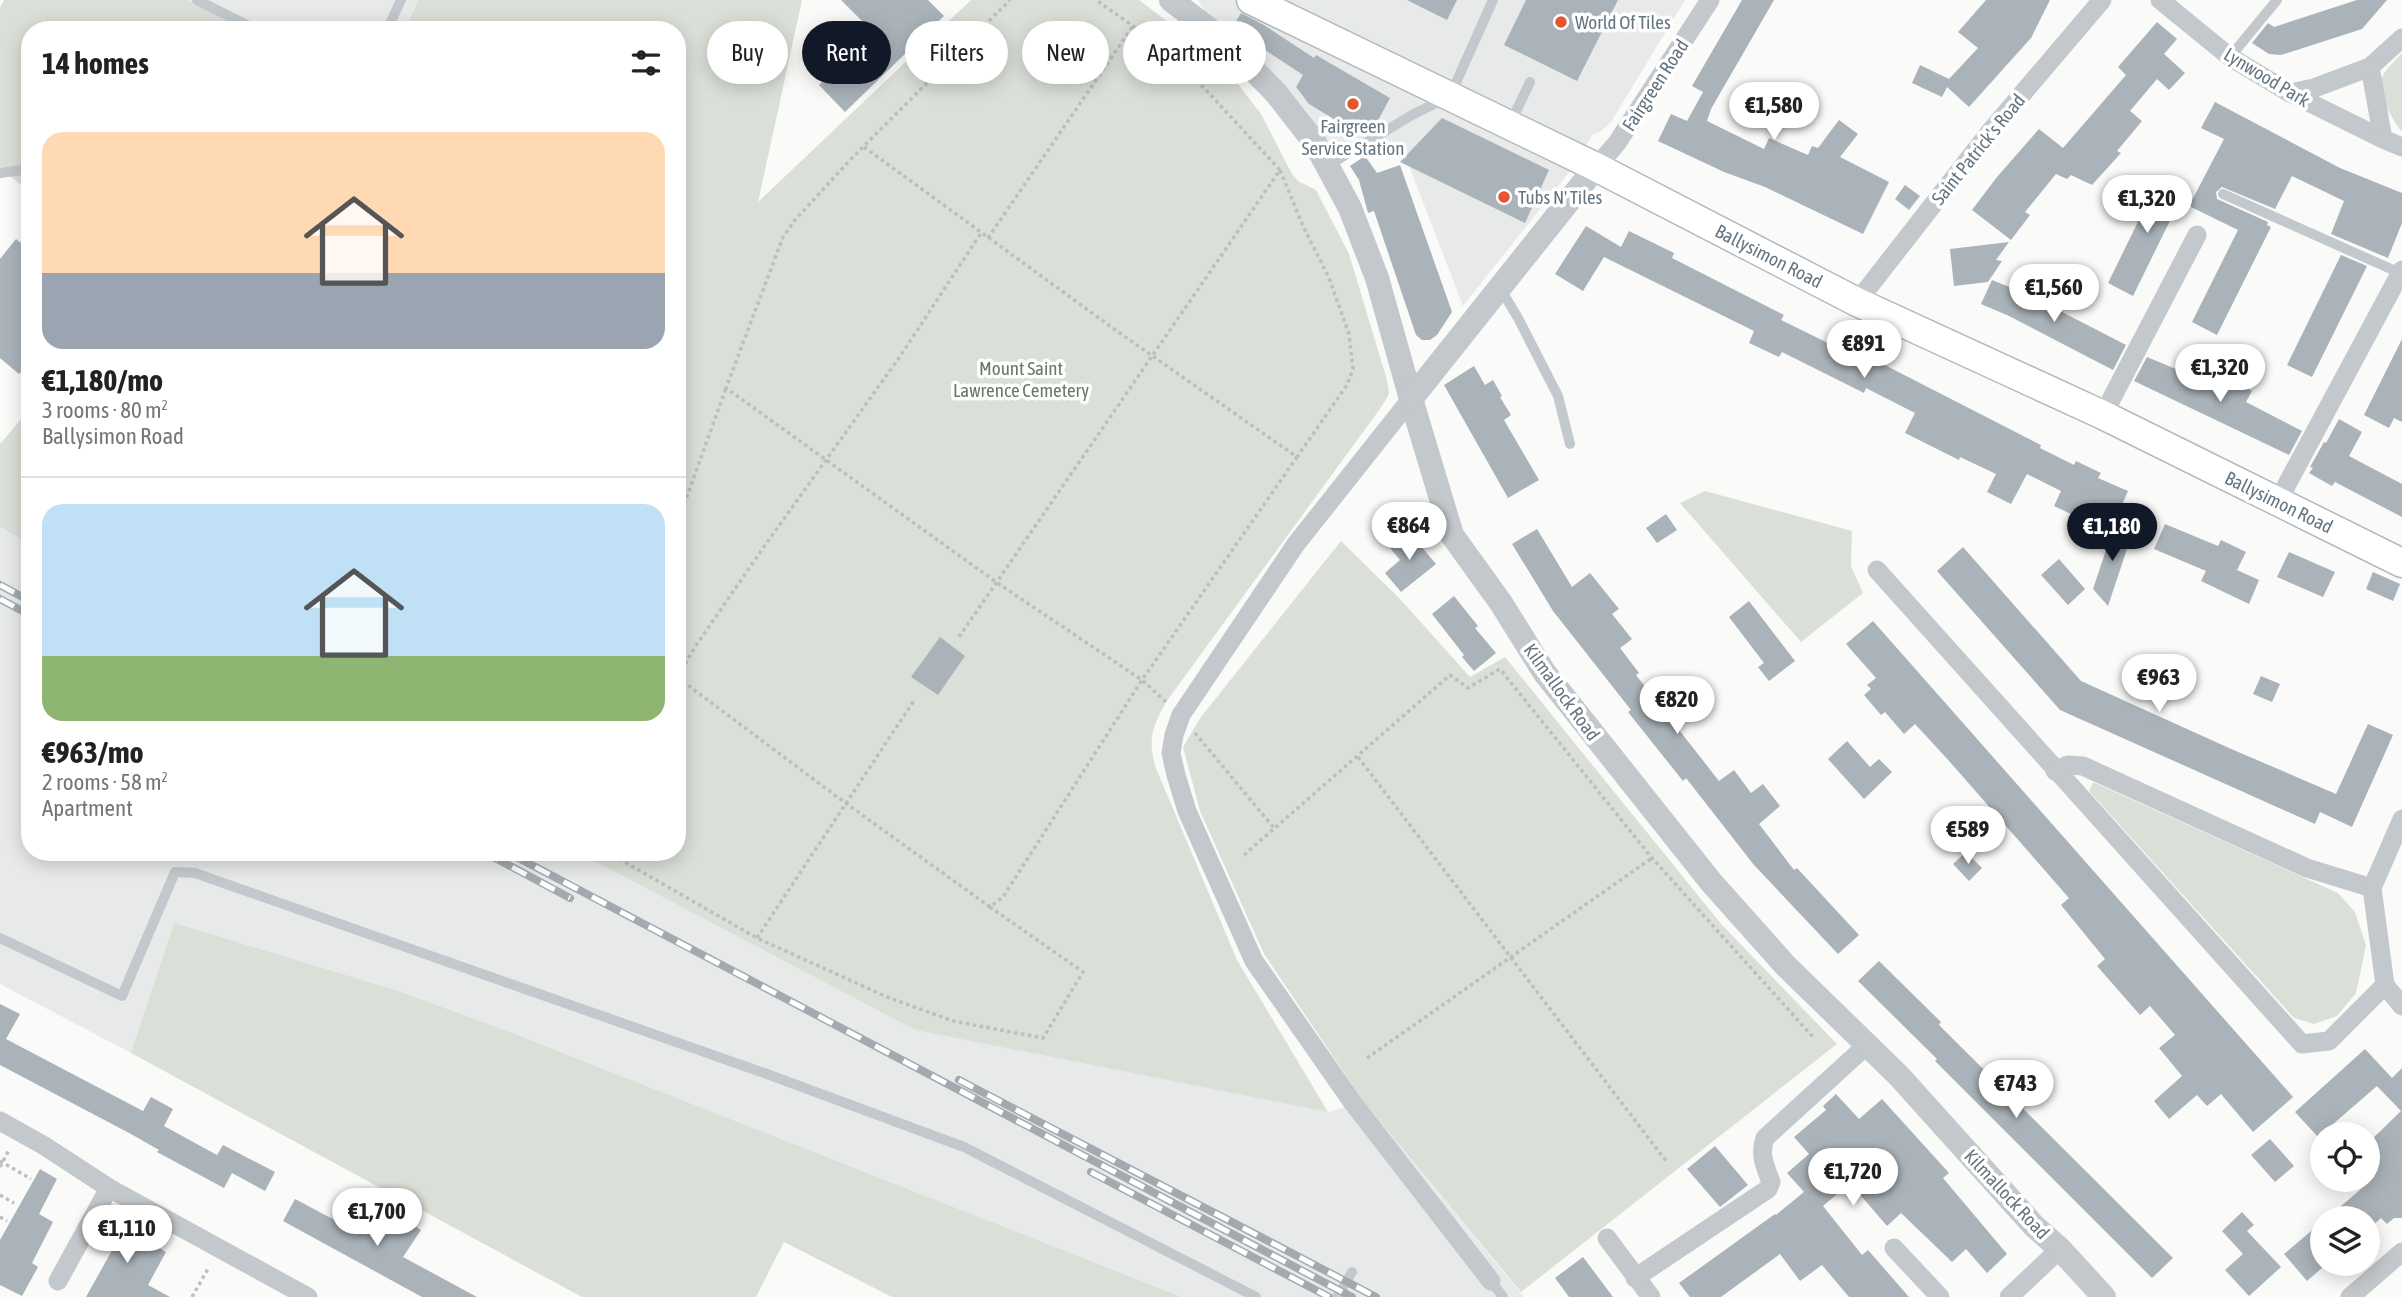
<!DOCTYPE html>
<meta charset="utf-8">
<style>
:root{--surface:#fff;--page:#f6f6f6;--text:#222;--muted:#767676;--line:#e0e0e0;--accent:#111827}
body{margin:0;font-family:"Asap Condensed",sans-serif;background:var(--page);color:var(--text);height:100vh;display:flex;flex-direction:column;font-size:26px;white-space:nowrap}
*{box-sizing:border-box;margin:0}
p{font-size:23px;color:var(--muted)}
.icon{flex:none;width:38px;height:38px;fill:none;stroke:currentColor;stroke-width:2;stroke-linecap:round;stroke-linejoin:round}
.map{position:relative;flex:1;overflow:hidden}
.panel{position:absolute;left:21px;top:21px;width:665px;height:840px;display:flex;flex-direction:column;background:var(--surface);border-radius:28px;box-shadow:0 4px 18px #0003}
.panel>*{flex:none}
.guide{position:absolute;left:707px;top:21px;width:665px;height:63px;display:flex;gap:14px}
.fabs{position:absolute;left:2310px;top:1122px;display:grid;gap:14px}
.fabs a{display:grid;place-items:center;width:70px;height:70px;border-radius:50%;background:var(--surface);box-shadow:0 4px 18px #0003;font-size:35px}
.price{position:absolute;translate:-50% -60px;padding:0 16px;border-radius:24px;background:#fff;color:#222;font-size:23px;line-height:46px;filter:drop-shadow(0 2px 4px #0008)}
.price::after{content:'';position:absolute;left:50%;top:42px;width:21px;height:16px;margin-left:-10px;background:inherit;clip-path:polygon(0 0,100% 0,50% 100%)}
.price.current{background:var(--accent);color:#fff}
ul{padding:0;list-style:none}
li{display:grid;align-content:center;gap:14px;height:371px;padding:0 21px}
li+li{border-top:2px solid var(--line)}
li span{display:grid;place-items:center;height:217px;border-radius:21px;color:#555}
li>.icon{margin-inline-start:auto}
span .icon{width:126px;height:126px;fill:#fffc;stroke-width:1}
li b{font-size:30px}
h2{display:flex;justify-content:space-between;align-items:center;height:84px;padding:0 21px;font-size:30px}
.tag{padding:0 24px;border-radius:32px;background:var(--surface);box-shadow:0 4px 18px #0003;font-size:24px;line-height:63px}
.tag.current{background:var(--accent);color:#fff}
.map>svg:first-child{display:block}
.built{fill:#e8e9e9}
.green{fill:#dadfd7}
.building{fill:#aab3b9}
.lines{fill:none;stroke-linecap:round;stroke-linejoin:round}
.secondary-casing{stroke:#b3babf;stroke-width:31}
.path{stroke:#bbbfc2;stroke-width:3.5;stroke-dasharray:3.5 3.5;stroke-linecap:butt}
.service{stroke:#c3c8cc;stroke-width:10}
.minor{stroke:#c3c8cc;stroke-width:19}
.tertiary{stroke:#c3c8cc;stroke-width:24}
.secondary{stroke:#fff;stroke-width:28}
.rail-casing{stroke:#a2aab0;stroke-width:8}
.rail{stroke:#fff;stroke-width:5;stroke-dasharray:16;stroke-linecap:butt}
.poi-dot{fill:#e4572e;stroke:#fff;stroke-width:2.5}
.labels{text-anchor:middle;stroke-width:7;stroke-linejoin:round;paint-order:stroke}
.poi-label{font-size:19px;fill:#657683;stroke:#fff;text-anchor:start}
.street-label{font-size:19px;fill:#657683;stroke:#fff}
.park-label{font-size:19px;fill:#687a64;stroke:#fff}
</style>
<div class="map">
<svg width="2402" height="1297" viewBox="0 0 2402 1297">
<rect width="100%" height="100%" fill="#fafaf8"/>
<g class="built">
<polygon points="188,0 418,0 405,30 250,30"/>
<polygon points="1198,0 1685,0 1611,122 1600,132 1593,134 1571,170 1463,306 1401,145 1344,157 1207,14"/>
<polygon points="0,527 30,544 30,852 577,852 915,1030 1328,1112 1364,1102 1524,1297 1182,1297 515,1034 174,923 131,1053 0,984"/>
</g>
<g class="green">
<polygon points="4,0 188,0 250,30 30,30 30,193 0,167 0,8"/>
<path d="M418,0H802L758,202L971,0H1139L1188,37L1238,84L1261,114L1292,174L1298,181L1316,190L1349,254L1387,380L1389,394L1382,406L1166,702C1152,729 1148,737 1155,766L1237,960L1328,1112L915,1030L577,852H677V30H405Z"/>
<path d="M2402,53V132C2393,120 2374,91 2383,75C2388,67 2396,60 2402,53Z"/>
<polygon points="30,409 30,544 0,527 0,444"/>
<polygon points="1705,491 1852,531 1851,566 1863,593 1801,642 1680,503"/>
<polygon points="1341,541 1400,599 1470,677 1505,657 1722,925 1837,1044 1521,1292 1364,1102 1264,954 1200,811 1183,747 1201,717"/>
<polygon points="2093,782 2338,893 2355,912 2366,945 2356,993 2337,1016 2314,1024 2294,1018 2089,791"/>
<polygon points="174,923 398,991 515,1034 1182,1297 892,1297 784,1242 756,1297 582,1297 131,1053"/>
</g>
<g class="building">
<polygon points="841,0 928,0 944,16 845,112 819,85 873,32"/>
<polygon points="1407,0 1457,0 1447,20"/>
<polygon points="1526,0 1618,0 1577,81 1504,45"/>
<polygon points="1742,0 1774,0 1711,109 1707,121 1764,149 1769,138 1808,155 1812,146 1818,148 1839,120 1858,134 1840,157 1889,182 1863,234 1765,187 1724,172 1658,141 1671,114 1687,121 1703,92 1692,86"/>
<polygon points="1986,0 2050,0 2031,38 1969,107 1947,87 1942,97 1912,83 1920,65 1949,79 1978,48 1958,32"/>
<polygon points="2357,0 2387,0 2362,29 2281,55 2269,54 2252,43 2268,23 2274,27"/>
<polygon points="1241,13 1264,25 1314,58 1316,55 1390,98 1373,130 1362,136 1309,104 1296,87 1303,75 1232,28"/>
<polygon points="2157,22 2177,39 2164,54 2185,73 2169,90 2157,79 2130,111 2142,121 2117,151 2121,153 2092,185 2071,175 2067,179 2056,174 2025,212 2030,215 2011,240 1972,210 1997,177 2039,129 2063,148 2126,75 2118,67"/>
<polygon points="2215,102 2340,168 2402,193 2402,223 2388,258 2331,234 2344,201 2292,176 2275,209 2222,187 2216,192 2217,199 2268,222 2267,225 2271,227 2217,335 2192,322 2238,230 2189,206 2224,139 2201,128"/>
<polygon points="1442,118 1549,170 1525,223 1400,162"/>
<polygon points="1365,156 1377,173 1400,165 1452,312 1437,335 1430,340 1422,340 1416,335 1374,211 1368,213 1359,180 1350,166"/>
<polygon points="2161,175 2186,188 2133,296 2108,283"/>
<polygon points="1905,185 1920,196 1909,210 1895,199"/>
<polygon points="1586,226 1621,247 1629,231 1674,253 1672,258 1784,315 1781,320 1832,345 1834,339 2041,445 2040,448 2074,465 2076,461 2101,473 2098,478 2128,491 2112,528 2072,511 2071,514 2054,506 2061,491 2027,474 2011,504 1987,492 1996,474 1960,457 1959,460 1905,433 1915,413 1866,388 1864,393 1782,352 1779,357 1749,343 1754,331 1604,257 1583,291 1555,274"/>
<polygon points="16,239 30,250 30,361 19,374 0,358 0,259"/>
<polygon points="2009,242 1996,260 2002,261 1988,282 1954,286 1950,249"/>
<polygon points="2341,255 2367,266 2312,377 2287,365"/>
<polygon points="1992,280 2029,295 2126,345 2113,370 2009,316 1981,304"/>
<polygon points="2402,339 2402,422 2394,418 2389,428 2364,415"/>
<polygon points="2147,357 2183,372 2182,374 2220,390 2227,377 2252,391 2246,402 2302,431 2289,455 2134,381"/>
<polygon points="1474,366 1485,385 1493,380 1502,396 1500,397 1511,415 1504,420 1539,480 1508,498 1444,385"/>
<polygon points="2339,419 2362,432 2349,456 2402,484 2402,517 2335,482 2332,486 2309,473 2313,468 2310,467 2324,442 2326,443"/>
<polygon points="1666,514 1677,530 1657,543 1646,528"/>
<polygon points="2165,524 2218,546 2221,540 2246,552 2237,570 2259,580 2249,604 2201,581 2206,571 2154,549"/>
<polygon points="2114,526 2133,531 2108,606 2093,589"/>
<polygon points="1537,529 1572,587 1590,573 1619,609 1612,614 1632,639 1620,648 1639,673 1636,675 1719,781 1734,770 1751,793 1763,784 1780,806 1759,824 1794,870 1797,868 1859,935 1838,954 1754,865 1686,778 1683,781 1628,712 1631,710 1553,611 1512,544"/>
<polygon points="1409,532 1436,564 1401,592 1385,573 1400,560 1390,548"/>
<polygon points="1963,547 2081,681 2229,748 2336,794 2368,724 2393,735 2352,827 2320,812 2315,824 2060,710 1937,571"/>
<polygon points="2289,552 2335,572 2323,597 2277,577"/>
<polygon points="2059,559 2085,589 2068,605 2041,575"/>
<polygon points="2373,572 2400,584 2393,601 2366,589"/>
<polygon points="1454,596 1478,626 1475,628 1496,653 1474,671 1462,657 1464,655 1432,614"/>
<polygon points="1749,601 1795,661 1769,681 1758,667 1764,663 1729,617"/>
<polygon points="1873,621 2293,1097 2253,1132 2221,1094 2207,1106 2197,1095 2169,1119 2154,1101 2182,1076 2159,1048 2175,1035 2150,1006 2140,1015 2097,966 2105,959 2061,905 2069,898 1950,762 1915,724 1904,734 1885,712 1881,715 1864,695 1871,689 1867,685 1876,678 1846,644"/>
<polygon points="940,637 965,656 938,695 911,677"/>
<polygon points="2261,676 2280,684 2272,702 2253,694"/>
<polygon points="1847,741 1870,767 1879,759 1892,772 1864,799 1828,759"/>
<polygon points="1966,852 1982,868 1969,881 1953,864"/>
<polygon points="1879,961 1941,1022 1939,1025 2173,1258 2152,1278 1935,1061 1937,1059 1858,981"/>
<polygon points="0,1004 20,1014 6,1039 143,1111 151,1097 173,1109 164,1126 217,1155 223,1145 275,1172 265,1191 232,1173 224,1188 157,1152 159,1150 131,1134 0,1065"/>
<polygon points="2365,1049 2392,1078 2402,1068 2402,1218 2394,1218 2387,1224 2381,1218 2368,1230 2368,1218 2327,1218 2368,1183 2368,1143 2401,1111 2377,1086 2318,1137 2295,1112"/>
<polygon points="1836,1094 1859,1119 1882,1099 1949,1173 1943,1178 2007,1254 1987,1273 1966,1249 1952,1262 1901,1213 1887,1226 1850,1183 1823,1206 1862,1255 1868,1250 1909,1297 1849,1297 1822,1265 1800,1281 1780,1254 1721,1297 1690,1297 1679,1283 1775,1214 1776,1215 1804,1192 1787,1173 1809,1154 1794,1137 1826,1110 1823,1106"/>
<polygon points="2270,1139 2294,1166 2275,1182 2251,1155"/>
<polygon points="1715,1146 1748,1185 1720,1207 1687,1169"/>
<polygon points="40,1169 57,1179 39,1214 53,1222 32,1263 38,1267 22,1296 0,1285 0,1240"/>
<polygon points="295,1199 361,1234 371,1217 386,1226 399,1203 418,1214 412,1224 421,1230 403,1257 477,1297 422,1297 283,1221"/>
<polygon points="2242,1212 2254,1225 2247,1231 2281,1267 2249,1296 2225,1270 2243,1254 2222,1231"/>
<polygon points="106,1218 166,1252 148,1285 170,1297 86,1297 115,1245 97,1235"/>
<polygon points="2322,1222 2322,1268 2307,1281 2284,1254"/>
<polygon points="1583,1257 1613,1297 1569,1297 1555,1278"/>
</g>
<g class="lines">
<defs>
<polyline id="secondary" points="1251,0 1596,167 1857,302 2103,415 2402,563"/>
</defs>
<use href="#secondary" class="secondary-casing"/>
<g class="path">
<polyline points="864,147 1114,329 1297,457 1347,385 1353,369 1349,334 1329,278 1303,226 1280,170"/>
<polyline points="988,238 1133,26"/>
<polyline points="677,524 726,388"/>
<polyline points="959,637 1280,170 1205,89 1146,35 1096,0"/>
<polyline points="678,676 695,647 763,548 899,358 981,233"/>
<polyline points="677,677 840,799 990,907 1003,897 1142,680 996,582 726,388 783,237 795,220 852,158 1010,0"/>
<polyline points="1166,702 1142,680 1297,457"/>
<polyline points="1195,733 1274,828"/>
<polyline points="1358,757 1666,1161"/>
<polyline points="607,852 757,938 887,997 953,1021 1043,1038 1083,972 990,907"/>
<polyline points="1244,855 1450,675 1468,688 1500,669 1652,858 1813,1037"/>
<polyline points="757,938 915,699"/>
<polyline points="1367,1058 1652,858"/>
<polyline points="0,1161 31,1179"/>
<polyline points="0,1167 9,1150"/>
<polyline points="0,1195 14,1203"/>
<polyline points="0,1217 7,1221"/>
<polyline points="192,1297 209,1267"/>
</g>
<g class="service">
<polyline points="197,0 257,30"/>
<polyline points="387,30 401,0"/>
<polyline points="2230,57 2277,0"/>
<polyline points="1511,122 1530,82"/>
<polyline points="1329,165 1412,115 1450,96 1493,0"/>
<polyline points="0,173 30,169"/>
<polyline points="2223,194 2400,273"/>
<polyline points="1500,288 1518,318 1558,396 1570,444"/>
<polyline points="0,938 122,996 175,872 195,873 767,1074 964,1147 1256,1297"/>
<polyline points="1491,1281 1503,1297"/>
<polyline points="1337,1297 1352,1272"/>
</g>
<g class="minor">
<polyline points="2160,0 2230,57 2290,93 2383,139 2370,67 2402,38"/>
<polyline points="2290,93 2314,88 2370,67"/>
<polyline points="2383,139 2402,147"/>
<polyline points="1596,167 1617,143 1710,0"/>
<polyline points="1857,302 1989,133 2102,0"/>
<polyline points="1411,399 1296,544 1181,715 1174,735 1171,753 1176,775 1187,811 1254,961 1353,1103 1491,1281"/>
<polyline points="2103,415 2197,235"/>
<polyline points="2278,501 2402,270"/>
<polyline points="1877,570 2302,1044 2329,1041 2385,985"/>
<polyline points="2055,771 2068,765 2083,766 2307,868 2372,888"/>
<polyline points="2402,819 2372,888 2385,985 2402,1006"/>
<polyline points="0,1121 43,1145 109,1188 308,1297"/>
<polyline points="1607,1238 1651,1297"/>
<polyline points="1894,1248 1940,1297"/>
<path d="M1635,1278L1768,1189L1771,1182C1765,1166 1759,1154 1765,1138L1867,1045"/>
<polyline points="58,1281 109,1188"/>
<polyline points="2009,1297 2060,1249"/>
<polyline points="2350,1297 2402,1252"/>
</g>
<g class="tertiary">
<polyline points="1171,0 1227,43 1276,93 1315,143 1350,208 1377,278 1411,399 1452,535 1501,603 1544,672 1711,882 1785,965 1899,1076 2034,1226 2060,1249 2104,1297"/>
<polyline points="1411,399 1596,167"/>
</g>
<use href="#secondary" class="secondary"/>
<defs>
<g id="rail">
<polyline points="0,585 30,601"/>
<polyline points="0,599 30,615"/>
<polyline points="484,852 570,898"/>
<polyline points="507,852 1352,1297"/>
<polyline points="959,1080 1376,1297"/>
<polyline points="1091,1172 1329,1297"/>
</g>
</defs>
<use href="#rail" class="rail-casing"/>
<use href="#rail" class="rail"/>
</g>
<g class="poi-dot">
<circle cx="1561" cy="22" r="7"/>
<circle cx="1353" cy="104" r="7"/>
<circle cx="1504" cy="197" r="7"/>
</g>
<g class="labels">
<g class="poi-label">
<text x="1575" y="29">World Of Tiles</text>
<text x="1353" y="133" text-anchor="middle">Fairgreen<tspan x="1353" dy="22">Service Station</tspan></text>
<text x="1518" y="204">Tubs N' Tiles</text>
</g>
<g class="street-label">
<text transform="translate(2267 77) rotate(31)" y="7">Lynwood Park</text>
<text transform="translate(1655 85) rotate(-57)" y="7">Fairgreen Road</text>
<text transform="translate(1978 149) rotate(-51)" y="7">Saint Patrick's Road</text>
<text transform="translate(1769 256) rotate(27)" y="7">Ballysimon Road</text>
<text transform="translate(2279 502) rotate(26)" y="7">Ballysimon Road</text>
<text transform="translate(1562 692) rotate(54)" y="7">Kilmallock Road</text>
<text transform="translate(2007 1194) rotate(47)" y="7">Kilmallock Road</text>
</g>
<g class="park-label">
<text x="1021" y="375">Mount Saint<tspan x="1021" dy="22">Lawrence Cemetery</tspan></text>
</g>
</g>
</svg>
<div class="fabs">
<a><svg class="icon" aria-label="locate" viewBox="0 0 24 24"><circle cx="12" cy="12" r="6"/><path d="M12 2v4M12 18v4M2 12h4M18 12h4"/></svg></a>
<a><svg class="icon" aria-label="layers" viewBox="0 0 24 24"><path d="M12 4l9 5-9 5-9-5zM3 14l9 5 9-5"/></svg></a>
</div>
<b class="price" style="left:1774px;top:142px">€1,580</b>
<b class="price" style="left:2147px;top:235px">€1,320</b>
<b class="price" style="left:2054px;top:324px">€1,560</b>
<b class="price" style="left:1864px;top:380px">€891</b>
<b class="price" style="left:2220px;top:404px">€1,320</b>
<b class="price" style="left:1409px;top:562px">€864</b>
<b class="price current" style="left:2112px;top:563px">€1,180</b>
<b class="price" style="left:2159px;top:714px">€963</b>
<b class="price" style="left:1677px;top:736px">€820</b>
<b class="price" style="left:1968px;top:866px">€589</b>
<b class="price" style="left:2016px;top:1120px">€743</b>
<b class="price" style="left:1853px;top:1208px">€1,720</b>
<b class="price" style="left:377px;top:1248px">€1,700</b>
<b class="price" style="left:127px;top:1265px">€1,110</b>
<div class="guide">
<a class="tag">Buy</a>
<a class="tag current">Rent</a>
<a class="tag">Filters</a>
<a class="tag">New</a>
<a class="tag">Apartment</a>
</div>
<section class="panel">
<h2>14 homes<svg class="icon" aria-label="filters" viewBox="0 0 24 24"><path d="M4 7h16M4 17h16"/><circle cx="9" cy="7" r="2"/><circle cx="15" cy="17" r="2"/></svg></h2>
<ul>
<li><span style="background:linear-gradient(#ffd9b3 65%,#9aa5b1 0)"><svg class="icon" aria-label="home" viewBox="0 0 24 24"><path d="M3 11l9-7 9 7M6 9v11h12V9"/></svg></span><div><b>€1,180/mo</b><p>3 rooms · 80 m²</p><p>Ballysimon Road</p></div></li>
<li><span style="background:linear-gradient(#bfe0f5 70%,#8fb573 0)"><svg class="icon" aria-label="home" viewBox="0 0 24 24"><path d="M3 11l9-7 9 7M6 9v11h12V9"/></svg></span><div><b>€963/mo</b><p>2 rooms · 58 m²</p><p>Apartment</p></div></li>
</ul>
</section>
</div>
